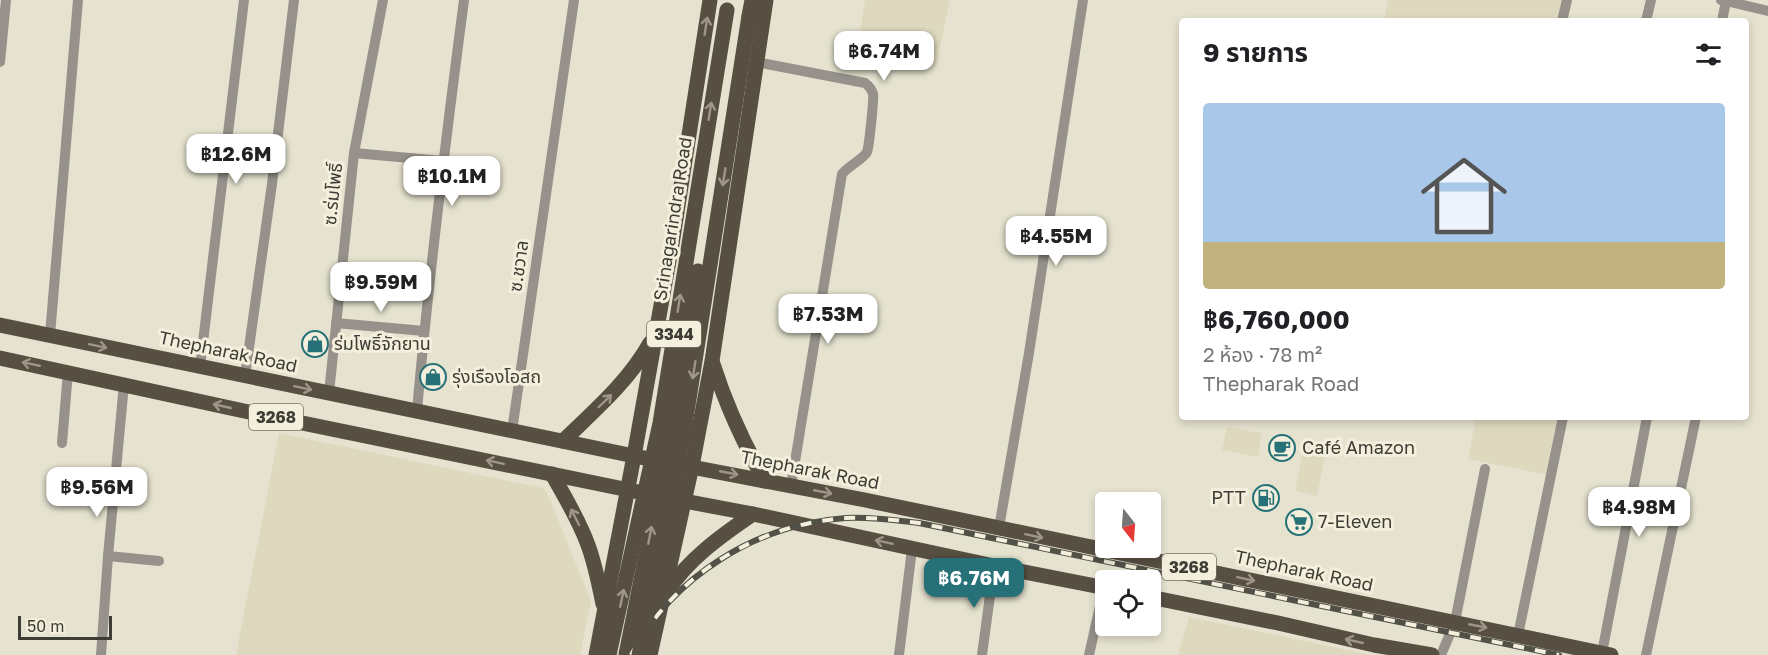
<!DOCTYPE html>
<html lang="th">
<meta charset="utf-8">
<style>
:root{--surface:#fff;--page:#f6f6f6;--text:#202124;--muted:#757577;--line:#e0e0e0;--accent:#267177}
body{margin:0;font-family:"Golos Text","Noto Sans Thai",sans-serif;background:var(--page);color:var(--text);height:100vh;display:flex;flex-direction:column;font-size:22px;white-space:nowrap}
*{box-sizing:border-box;margin:0}
p{font-size:20px;color:var(--muted)}
.icon{flex:none;width:33px;height:33px;fill:none;stroke:currentColor;stroke-width:2;stroke-linecap:round;stroke-linejoin:round}
.map{position:relative;flex:1;overflow:hidden}
.panel{position:absolute;left:1179px;top:18px;width:570px;height:402px;display:flex;flex-direction:column;background:var(--surface);border-radius:6px;box-shadow:0 3px 9px #0003}
.panel>*{flex:none}
.needle{width:39px;rotate:163deg}
.tools{position:absolute;left:1095px;top:492px;display:grid;gap:12px}
.tools a{display:grid;place-items:center;width:66px;height:66px;border-radius:6px;background:var(--surface);box-shadow:0 3px 9px #0003;font-size:30px}
.scale{position:absolute;left:18px;bottom:15px;width:94px;box-sizing:border-box;padding-left:6px;border:3px solid #3e3d35;border-top:0;font-size:16px;line-height:21px;white-space:nowrap;color:#3e3d35;-webkit-text-stroke:4px #f3efdc;paint-order:stroke}
.price{position:absolute;translate:-50% -51px;padding:0 14px;border-radius:12px;background:#fff;color:#222;font-size:20px;line-height:39px;filter:drop-shadow(0 2px 3px #0008)}
.price::after{content:'';position:absolute;left:50%;top:36px;width:18px;height:14px;margin-left:-9px;background:inherit;clip-path:polygon(0 0,100% 0,50% 100%)}
.price.selected{background:var(--accent);color:#fff}
ul{padding:0;list-style:none}
li{display:grid;align-content:center;gap:12px;height:318px;padding:0 24px}
li+li{border-top:2px solid var(--line)}
li span{display:grid;place-items:center;height:186px;border-radius:6px;color:#555}
li>.icon{margin-inline-start:auto}
span .icon{width:108px;height:108px;fill:#fffc;stroke-width:1}
li b{font-size:26px}
h2{display:flex;justify-content:space-between;align-items:center;height:72px;padding:0 24px;font-size:26px}
.map>svg:first-child{display:block}
.built{fill:#ded9be}
.lines{fill:none;stroke-linecap:round;stroke-linejoin:round}
.street{stroke:#96918a;stroke-width:10}
.primary{stroke:#584f43;stroke-width:15}
.rail-casing{stroke:#525148;stroke-width:6}
.rail{stroke:#f3efdc;stroke-width:4;stroke-dasharray:11;stroke-linecap:butt}
.primary-bridge{stroke:#584f43;stroke-width:15}
.oneway{stroke:#9e9788}
.labels{text-anchor:middle;stroke-width:6;stroke-linejoin:round;paint-order:stroke}
.shield{fill:#f3efdc;stroke:#747267;stroke-width:1.5}
.shield-label{font-size:16px;font-weight:bold;fill:#3e3d35}
.street-label{font-size:18px;fill:#3e3d35;stroke:#f3efdc}
.poi-label{font-size:18px;fill:#3e3d35;stroke:#f3efdc;text-anchor:start}
</style>
<div class="map">
<svg width="1768" height="655" viewBox="0 0 1768 655">
<rect width="100%" height="100%" fill="#e5e2cf"/>
<g class="built">
<polygon points="865,0 950,0 936,66 856,60"/>
<polygon points="1388,0 1572,0 1568,21 1384,21"/>
<polygon points="1476,417 1559,417 1548,475 1468,459"/>
<polygon points="1227,427 1262,433 1258,457 1222,450"/>
<polygon points="279,433 543,488 547,492 591,601 580,655 236,655"/>
<polygon points="1304,445 1326,450 1317,496 1295,491"/>
<polygon points="1189,617 1372,655 1178,655"/>
</g>
<g class="lines">
<g class="street">
<polyline points="1721,0 1726,1 1722,21"/>
<polyline points="1726,1 1768,11"/>
<polyline points="1562,21 1567,0"/>
<polyline points="1646,21 1651,0"/>
<polyline points="0,62 6,0"/>
<path d="M756,62L865,83C869,86 872,90 873,94C874,100 869,147 867,152C863,159 849,166 842,174L791,486"/>
<polyline points="354,153 443,161"/>
<polyline points="336,323 424,331"/>
<polyline points="50,335 78,0"/>
<polyline points="200,367 244,0"/>
<polyline points="245,376 272,184 294,0"/>
<polyline points="329,393 354,153 383,0"/>
<path d="M417,411C429,273 446,137 464,0"/>
<polyline points="512,431 574,0"/>
<polyline points="62,443 68,372"/>
<polyline points="999,528 1029,353 1083,0"/>
<polyline points="108,556 159,561"/>
<polyline points="1518,635 1563,417"/>
<polyline points="1602,653 1647,417"/>
<polyline points="101,655 108,556 124,384"/>
<polyline points="899,655 912,549"/>
<polyline points="982,655 994,566"/>
<polyline points="1089,655 1104,588"/>
<polyline points="1441,655 1455,622 1485,469"/>
<polyline points="1646,655 1696,417"/>
</g>
<g class="primary">
<polyline points="749,16 752,0"/>
<polyline points="0,325 634,456 865,500 1611,655"/>
<polyline points="0,358 244,411 658,496 753,514 994,566 1106,588"/>
<path d="M713,364C726,405 744,444 765,481"/>
<path d="M563,441C595,410 628,382 650,343"/>
<path d="M552,474C565,497 579,520 588,545C595,564 599,584 603,604"/>
<path d="M667,592C687,560 722,535 753,514"/>
<polyline points="1150,597 1278,623 1374,645 1432,655"/>
<polyline points="626,654 665,461 698,271"/>
<polyline points="596,655 634,456 672,244 710,0"/>
<polyline points="650,655 692,466 712,361 766,0"/>
</g>
<defs>
<path id="rail" d="M631,655C673,576 757,524 846,518C871,517 895,520 919,523L1559,655"/>
</defs>
<use href="#rail" class="rail-casing"/>
<use href="#rail" class="rail"/>
<g class="primary-bridge">
<polyline points="609,655 660,423 727,10"/>
<polyline points="639,655 684,431 749,16"/>
</g>
</g>
<defs><path id="oneway-shaft" d="M-6 0H5M1.5-3L5.5 0L1.5 3" fill="none" stroke-width="1.6" stroke-linecap="round" stroke-linejoin="round" transform="scale(1.5)"/></defs>
<g class="oneway">
<use href="#oneway-shaft" transform="translate(706 26) rotate(-81)"/>
<use href="#oneway-shaft" transform="translate(710 111) rotate(-81)"/>
<use href="#oneway-shaft" transform="translate(724 177) rotate(99)"/>
<use href="#oneway-shaft" transform="translate(679 303) rotate(-81)"/>
<use href="#oneway-shaft" transform="translate(98 346) rotate(12)"/>
<use href="#oneway-shaft" transform="translate(31 364) rotate(-168)"/>
<use href="#oneway-shaft" transform="translate(694 370) rotate(99)"/>
<use href="#oneway-shaft" transform="translate(303 388) rotate(12)"/>
<use href="#oneway-shaft" transform="translate(605 401) rotate(-44)"/>
<use href="#oneway-shaft" transform="translate(222 406) rotate(-167)"/>
<use href="#oneway-shaft" transform="translate(495 462) rotate(-168)"/>
<use href="#oneway-shaft" transform="translate(729 473) rotate(11)"/>
<use href="#oneway-shaft" transform="translate(823 492) rotate(11)"/>
<use href="#oneway-shaft" transform="translate(575 517) rotate(-117)"/>
<use href="#oneway-shaft" transform="translate(650 535) rotate(-79)"/>
<use href="#oneway-shaft" transform="translate(1034 536) rotate(12)"/>
<use href="#oneway-shaft" transform="translate(884 542) rotate(-168)"/>
<use href="#oneway-shaft" transform="translate(1246 579) rotate(12)"/>
<use href="#oneway-shaft" transform="translate(622 598) rotate(-78)"/>
<use href="#oneway-shaft" transform="translate(1478 626) rotate(11)"/>
<use href="#oneway-shaft" transform="translate(1354 641) rotate(-167)"/>
</g>
<defs>
<symbol id="shop-ring" viewBox="-11 -11 22 22"><circle r="9.5" fill="#f3efdc" stroke="#267177" stroke-width="1.5"/><path d="M-5-2.5h2.3a2.7 3.5 0 0 1 5.4 0H5L5.5 6h-11ZM-1.5-2.5h3a1.5 2.3 0 0 0-3 0Z" fill="#267177"/></symbol>
<symbol id="cafe-ring" viewBox="-11 -11 22 22"><circle r="9.5" fill="#f3efdc" stroke="#267177" stroke-width="1.5"/><path d="M-5.5-4.5H6V0H3Q3 3.5 0 3.5H-2.5Q-5.5 3.5-5.5 0ZM3-3.2v2h1.7v-2ZM-6 4.5H4V6H-6Z" fill="#267177"/></symbol>
<symbol id="fuel-ring" viewBox="-11 -11 22 22"><circle r="9.5" fill="#f3efdc" stroke="#267177" stroke-width="1.5"/><path d="M-5.5-6h7V0h2V4h1.3V-2.5L3-4.5l.8-.8L6-3V5H2.5V1h-1V6h-7ZM-4.2-4.7v3.2H.2V-4.7Z" fill="#267177"/></symbol>
<symbol id="supermarket-ring" viewBox="-11 -11 22 22"><circle r="9.5" fill="#f3efdc" stroke="#267177" stroke-width="1.5"/><path d="M-6-5.5h2.5l.6 2H6L4.5 2H-2.5L-4.4-4H-6ZM-1.5 3.2a1.3 1.3 0 1 0 .1 0ZM3 3.2a1.3 1.3 0 1 0 .1 0Z" fill="#267177"/></symbol>
</defs>
<g fill-rule="evenodd">
<use href="#shop-ring" x="300" y="329" width="30" height="30"/>
<use href="#shop-ring" x="418" y="362" width="30" height="30"/>
<use href="#cafe-ring" x="1267" y="433" width="30" height="30"/>
<use href="#fuel-ring" x="1251" y="483" width="30" height="30"/>
<use href="#supermarket-ring" x="1284" y="507" width="30" height="30"/>
</g>
<g class="labels">
<g class="shield">
<rect x="647" y="321" width="54" height="26" rx="4.5"/>
<rect x="249" y="404" width="54" height="26" rx="4.5"/>
<rect x="1162" y="554" width="54" height="26" rx="4.5"/>
</g>
<g class="shield-label">
<text x="674" y="340">3344</text>
<text x="276" y="423">3268</text>
<text x="1189" y="573">3268</text>
</g>
<g class="street-label">
<text transform="translate(333 194) rotate(-84)" y="6">ซ.ร่มโพธิ์</text>
<text transform="translate(673 219) rotate(-81)" y="6">Srinagarindra Road</text>
<text transform="translate(519 266) rotate(-82)" y="6">ซ.ชวาล</text>
<text transform="translate(228 352) rotate(12)" y="6">Thepharak Road</text>
<text transform="translate(810 470) rotate(11)" y="6">Thepharak Road</text>
<text transform="translate(1304 571) rotate(12)" y="6">Thepharak Road</text>
</g>
<g class="poi-label">
<text x="334" y="350">ร่มโพธิ์จักยาน</text>
<text x="452" y="383">รุ่งเรืองโอสถ</text>
<text x="1302" y="454">Café Amazon</text>
<text x="1246" y="504" text-anchor="end">PTT</text>
<text x="1318" y="528">7-Eleven</text>
</g>
</g>
</svg>
<div class="tools">
<a><svg class="needle" viewBox="-14 -14 28 28"><path d="M0-13l5 13h-10z" fill="#e53935"/><path d="M0 13l5-13h-10z" fill="#757577"/></svg></a>
<a><svg class="icon" aria-label="locate" viewBox="0 0 24 24"><circle cx="12" cy="12" r="6"/><path d="M12 2v4M12 18v4M2 12h4M18 12h4"/></svg></a>
</div>
<div class="scale">50 m</div>
<b class="price" style="left:884px;top:82px">฿6.74M</b>
<b class="price" style="left:236px;top:185px">฿12.6M</b>
<b class="price" style="left:452px;top:207px">฿10.1M</b>
<b class="price" style="left:1056px;top:267px">฿4.55M</b>
<b class="price" style="left:381px;top:313px">฿9.59M</b>
<b class="price" style="left:828px;top:345px">฿7.53M</b>
<b class="price" style="left:97px;top:518px">฿9.56M</b>
<b class="price" style="left:1639px;top:538px">฿4.98M</b>
<b class="price selected" style="left:974px;top:609px">฿6.76M</b>
<section class="panel">
<h2>9 รายการ<svg class="icon" aria-label="filters" viewBox="0 0 24 24"><path d="M4 7h16M4 17h16"/><circle cx="9" cy="7" r="2"/><circle cx="15" cy="17" r="2"/></svg></h2>
<ul>
<li><span style="background:linear-gradient(#a9c7e8 75%,#c2b280 0)"><svg class="icon" aria-label="home" viewBox="0 0 24 24"><path d="M3 11l9-7 9 7M6 9v11h12V9"/></svg></span><div><b>฿6,760,000</b><p>2 ห้อง · 78 m²</p><p>Thepharak Road</p></div></li>
</ul>
</section>
</div>
